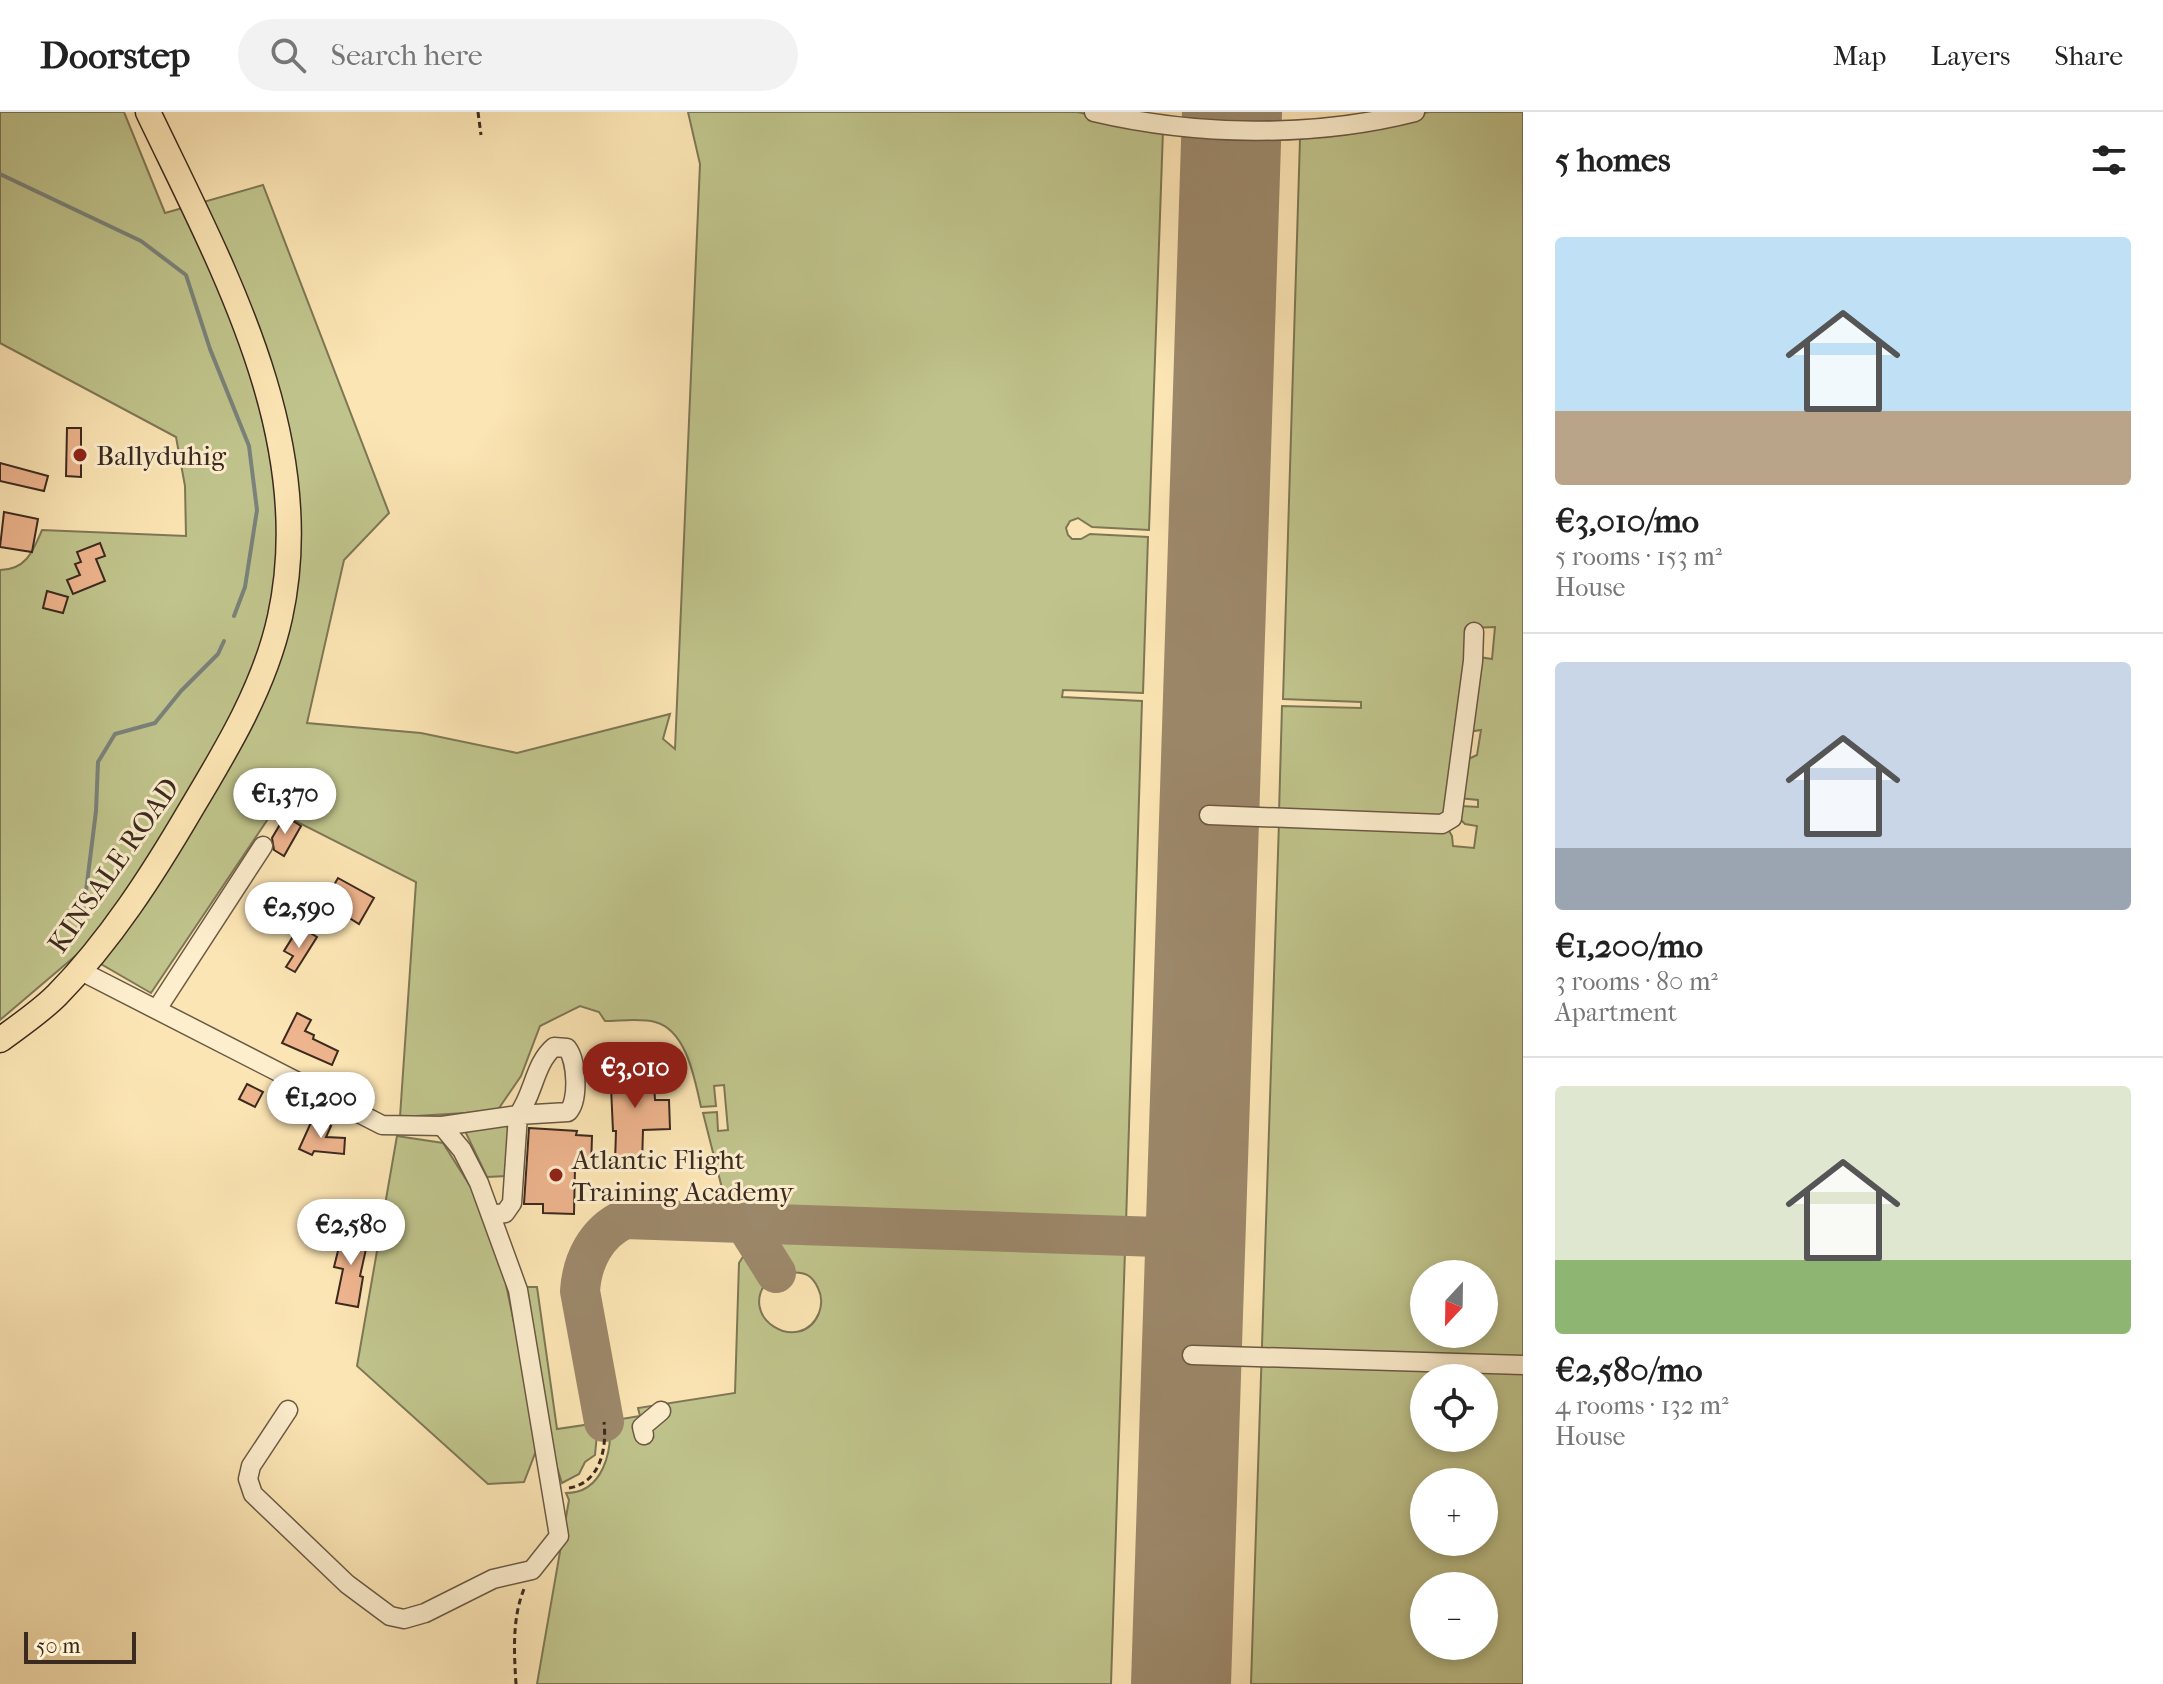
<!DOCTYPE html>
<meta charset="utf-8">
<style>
:root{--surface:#fff;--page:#f2f2f2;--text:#222;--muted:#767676;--line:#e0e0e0;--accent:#8f2418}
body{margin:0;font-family:"IM FELL French Canon",serif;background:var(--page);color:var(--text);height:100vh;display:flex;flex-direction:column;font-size:30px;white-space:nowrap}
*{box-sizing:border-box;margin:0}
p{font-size:26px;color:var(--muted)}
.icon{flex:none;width:44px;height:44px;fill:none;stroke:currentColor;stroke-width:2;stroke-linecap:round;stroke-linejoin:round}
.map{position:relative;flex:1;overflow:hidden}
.sheet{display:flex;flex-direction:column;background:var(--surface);width:640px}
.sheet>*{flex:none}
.needle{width:52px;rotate:202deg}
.tools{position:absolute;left:1410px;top:1148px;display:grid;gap:16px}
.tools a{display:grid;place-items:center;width:88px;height:88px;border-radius:50%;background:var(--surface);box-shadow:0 4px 12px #0003;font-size:40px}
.scale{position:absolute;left:24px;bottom:20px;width:112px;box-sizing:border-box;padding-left:8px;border:4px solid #3b2a1f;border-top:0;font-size:22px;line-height:28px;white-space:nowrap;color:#3b2a1f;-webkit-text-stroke:6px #fdeece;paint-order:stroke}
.price{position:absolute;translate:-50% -68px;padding:0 18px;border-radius:28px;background:#fff;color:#222;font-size:26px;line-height:52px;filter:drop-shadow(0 2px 4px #0008)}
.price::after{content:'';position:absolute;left:50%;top:48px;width:24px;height:18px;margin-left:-12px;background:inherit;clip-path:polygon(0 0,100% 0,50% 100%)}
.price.selected{background:var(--accent);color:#fff}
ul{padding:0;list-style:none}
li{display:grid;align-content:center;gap:16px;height:424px;padding:0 32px}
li+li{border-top:2px solid var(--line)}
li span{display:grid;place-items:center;height:248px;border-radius:8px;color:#555}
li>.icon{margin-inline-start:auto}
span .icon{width:144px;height:144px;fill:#fffc;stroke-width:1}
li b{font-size:34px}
h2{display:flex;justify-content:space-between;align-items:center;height:96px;padding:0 32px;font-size:34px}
header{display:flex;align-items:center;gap:48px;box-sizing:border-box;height:112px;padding:0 40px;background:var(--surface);border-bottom:2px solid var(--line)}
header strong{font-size:38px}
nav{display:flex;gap:44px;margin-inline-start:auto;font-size:28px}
.search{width:560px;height:72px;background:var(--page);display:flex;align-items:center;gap:20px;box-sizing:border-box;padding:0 28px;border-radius:44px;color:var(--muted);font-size:30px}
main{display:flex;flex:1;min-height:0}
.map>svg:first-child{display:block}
.green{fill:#c0c48c;stroke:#7e7756;stroke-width:2;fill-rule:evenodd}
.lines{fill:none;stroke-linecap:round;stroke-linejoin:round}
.stream{stroke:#7a827b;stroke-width:4}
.taxiway{stroke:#9c886a;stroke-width:40}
.runway{stroke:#9c886a;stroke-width:100}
.building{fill:#eeb48d;stroke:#3b2a1f;stroke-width:2}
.minor-casing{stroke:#6b5944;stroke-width:21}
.major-casing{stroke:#3b2a1f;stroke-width:27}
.path{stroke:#3b2a1f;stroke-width:3;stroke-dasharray:6 4;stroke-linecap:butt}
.minor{stroke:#fdeece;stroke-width:18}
.major{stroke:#fce5b4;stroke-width:24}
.poi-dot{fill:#8f2418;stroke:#fdeece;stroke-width:3}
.labels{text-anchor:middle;stroke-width:6;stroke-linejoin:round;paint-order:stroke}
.poi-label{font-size:28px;fill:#3b2a1f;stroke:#fdeece;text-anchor:start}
.street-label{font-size:28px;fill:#3b2a1f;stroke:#fdeece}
</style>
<header>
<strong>Doorstep</strong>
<div class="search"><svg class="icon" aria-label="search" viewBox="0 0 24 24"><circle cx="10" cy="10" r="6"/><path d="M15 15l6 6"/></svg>Search here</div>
<nav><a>Map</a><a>Layers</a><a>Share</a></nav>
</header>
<main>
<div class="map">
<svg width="1523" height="1572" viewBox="0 0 1523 1572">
<rect width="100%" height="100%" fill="#fce5b4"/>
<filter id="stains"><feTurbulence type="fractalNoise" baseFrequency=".0025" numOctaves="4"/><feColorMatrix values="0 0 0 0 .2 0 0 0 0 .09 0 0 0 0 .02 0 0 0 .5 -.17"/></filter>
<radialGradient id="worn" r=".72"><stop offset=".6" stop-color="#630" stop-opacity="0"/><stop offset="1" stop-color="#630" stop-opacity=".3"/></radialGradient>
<g class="green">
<path d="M0,0H124L165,101L263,73L389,401L344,448L307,611L421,621L517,641L670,602L663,627L675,637L700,52L688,0H1077L1163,18L1149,418L1092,415L1078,406L1070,409L1066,416L1068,423L1072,427H1081L1090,422L1148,425L1143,581L1063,578L1062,585L1142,589L1126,1112L727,1096L703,1001L717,1000L718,1019L728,1018L724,973L714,974L716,994L701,995C695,969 687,918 655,910C641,906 620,909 605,909L599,900L580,894L540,914L521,964L497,999L400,1005L416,770L274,698L151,881L80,840L0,908V458C26,458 33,439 42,418L186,424L185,374L176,325L0,231Z"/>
<path d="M1429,0H1523V1572H1251L1279,710L1448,717L1452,724L1453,734L1474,736L1477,714L1465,712L1460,707L1461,694L1478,695V688L1459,686L1464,649L1477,643L1481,618L1468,620L1479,545L1492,547L1495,515L1470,516L1450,701L1439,707L1279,701L1282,594L1361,596V590L1283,587L1300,27ZM1424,1162H1484V1222H1424ZM1424,1266H1484V1326H1424ZM1424,1370H1484V1430H1424ZM1424,1474H1484V1534H1424Z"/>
<polygon points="505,1013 510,1017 507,1064 487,1065 465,1019"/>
<polygon points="397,1024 443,1031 472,1077 504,1163 522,1249 536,1339 524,1370 488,1372 357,1254"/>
<path d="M771,1122L1125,1138L1111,1572H537L569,1388L566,1381C603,1381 613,1339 609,1309L640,1304L638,1296L735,1281L739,1151L751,1132L770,1166C733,1205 801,1245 819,1201C822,1193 822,1184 818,1176C808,1154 795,1164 782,1158C774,1153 767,1135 762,1127Z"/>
<polygon points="522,1175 537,1175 557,1317 598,1311 595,1343 585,1350 579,1362 562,1371 549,1331"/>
</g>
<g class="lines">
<g class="stream">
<polyline points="0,62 141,129 186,163 210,237 249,334 257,398 245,475 234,504"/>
<polyline points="84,795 96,699 98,650 115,622 155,611 181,579 218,542 224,529"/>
</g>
<g class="taxiway">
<polyline points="744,1110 776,1161"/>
<path d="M1158,1125C1176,1136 1184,1147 1194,1165"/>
<path d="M604,1310L580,1179C582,1149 596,1120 625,1107L1158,1125C1179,1117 1186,1108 1197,1089"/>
</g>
<polyline class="runway" points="1181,1572 1232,0"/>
</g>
<g class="building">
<polygon points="67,316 81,316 81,365 66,364"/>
<polygon points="0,351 48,364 44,379 0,369"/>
<polygon points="4,400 38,407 32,440 0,435"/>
<polygon points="100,431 105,444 96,447 105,469 73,482 67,468 80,463 75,452 81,450 77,440"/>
<polygon points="47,479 68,485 63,501 43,496"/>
<polygon points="285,704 301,714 284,744 274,738 272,726"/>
<polygon points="338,766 374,786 359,812 343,802 345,798 326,787"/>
<polygon points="307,819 317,825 295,860 286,855 293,844 284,839 294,823 302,828"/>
<polygon points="297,901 311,908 305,919 314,923 313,927 338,939 332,953 282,931"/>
<polygon points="653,951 655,988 669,988 670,1017 643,1018 642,1052 615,1051 616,1019 613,1019 610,953"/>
<polygon points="247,972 263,980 255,995 239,987"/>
<polygon points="313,1006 331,1014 326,1025 345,1026 344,1042 314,1039 312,1043 299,1037"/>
<polygon points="529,1016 577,1019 576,1023 592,1024 591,1056 575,1056 574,1102 543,1101 543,1092 524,1092"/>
<polygon points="352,1116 364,1119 362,1126 368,1128 360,1164 363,1165 358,1195 336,1191 343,1157 334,1155 342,1123 350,1125"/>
</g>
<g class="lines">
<defs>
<g id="minor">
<path d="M1094,0C1196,24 1313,26 1415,0"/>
<polyline points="1209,703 1442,712 1452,706 1473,549 1474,520"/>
<path d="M79,858L382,1013L442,1014L518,1003L568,1000C579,989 577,949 567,936L554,935C534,952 534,982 518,1003L512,1091L505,1101L491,1103"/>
<polyline points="157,897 263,734"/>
<polyline points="1192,1243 1523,1253"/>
<polyline points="288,1298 251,1354 248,1367 253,1382 347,1472 390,1504 404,1507 425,1501 493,1467 532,1458 559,1424 518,1178 479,1071 462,1038 442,1014"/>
<polyline points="644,1323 642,1315 661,1299"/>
</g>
<path id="major" d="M0,928C19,914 40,900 57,883C110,829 153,762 191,697C227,637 265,574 280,505C319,327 222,155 148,0"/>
</defs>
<use href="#minor" class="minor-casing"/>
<use href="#major" class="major-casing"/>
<g class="path">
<polyline points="478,0 481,23"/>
<path d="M569,1376C600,1371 607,1337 604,1310"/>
<path d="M516,1572C514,1541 512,1506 524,1477"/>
</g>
<use href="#minor" class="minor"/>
<use href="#major" class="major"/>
</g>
<g class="poi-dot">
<circle cx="80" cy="343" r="8"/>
<circle cx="556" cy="1063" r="8"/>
</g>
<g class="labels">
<g class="poi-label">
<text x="96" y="353">Ballyduhig</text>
<text x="572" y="1057">Atlantic Flight<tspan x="572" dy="32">Training Academy</tspan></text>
</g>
<g class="street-label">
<text transform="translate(113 753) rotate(-55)" y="10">KINSALE ROAD</text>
</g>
</g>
<rect width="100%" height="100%" filter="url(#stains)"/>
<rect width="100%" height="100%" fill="url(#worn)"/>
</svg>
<div class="tools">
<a><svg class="needle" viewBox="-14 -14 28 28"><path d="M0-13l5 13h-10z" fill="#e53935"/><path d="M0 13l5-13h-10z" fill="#767676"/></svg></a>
<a><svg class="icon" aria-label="locate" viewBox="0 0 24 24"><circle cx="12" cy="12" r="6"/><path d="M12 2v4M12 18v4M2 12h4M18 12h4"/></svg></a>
<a>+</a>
<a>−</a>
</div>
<div class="scale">50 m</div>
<b class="price" style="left:285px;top:724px">€1,370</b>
<b class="price" style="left:299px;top:838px">€2,590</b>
<b class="price selected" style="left:635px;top:998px">€3,010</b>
<b class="price" style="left:321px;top:1028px">€1,200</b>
<b class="price" style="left:351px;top:1155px">€2,580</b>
</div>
<section class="sheet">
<h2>5 homes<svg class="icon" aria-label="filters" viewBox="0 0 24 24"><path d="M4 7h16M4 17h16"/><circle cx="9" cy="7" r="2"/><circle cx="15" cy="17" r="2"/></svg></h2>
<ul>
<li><span style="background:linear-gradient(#bfe0f5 70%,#b9a48a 0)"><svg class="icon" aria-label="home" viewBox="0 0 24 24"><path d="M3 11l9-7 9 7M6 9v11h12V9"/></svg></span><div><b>€3,010/mo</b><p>5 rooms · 153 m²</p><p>House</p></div></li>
<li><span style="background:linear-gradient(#c9d6e8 75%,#9aa5b1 0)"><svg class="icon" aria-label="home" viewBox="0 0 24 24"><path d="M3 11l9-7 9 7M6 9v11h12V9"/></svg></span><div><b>€1,200/mo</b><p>3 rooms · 80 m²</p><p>Apartment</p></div></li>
<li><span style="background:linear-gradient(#dfe7d0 70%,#8fb573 0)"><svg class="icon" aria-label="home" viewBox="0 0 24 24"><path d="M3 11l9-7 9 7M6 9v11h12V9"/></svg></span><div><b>€2,580/mo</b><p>4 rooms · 132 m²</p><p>House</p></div></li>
</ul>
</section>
</main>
